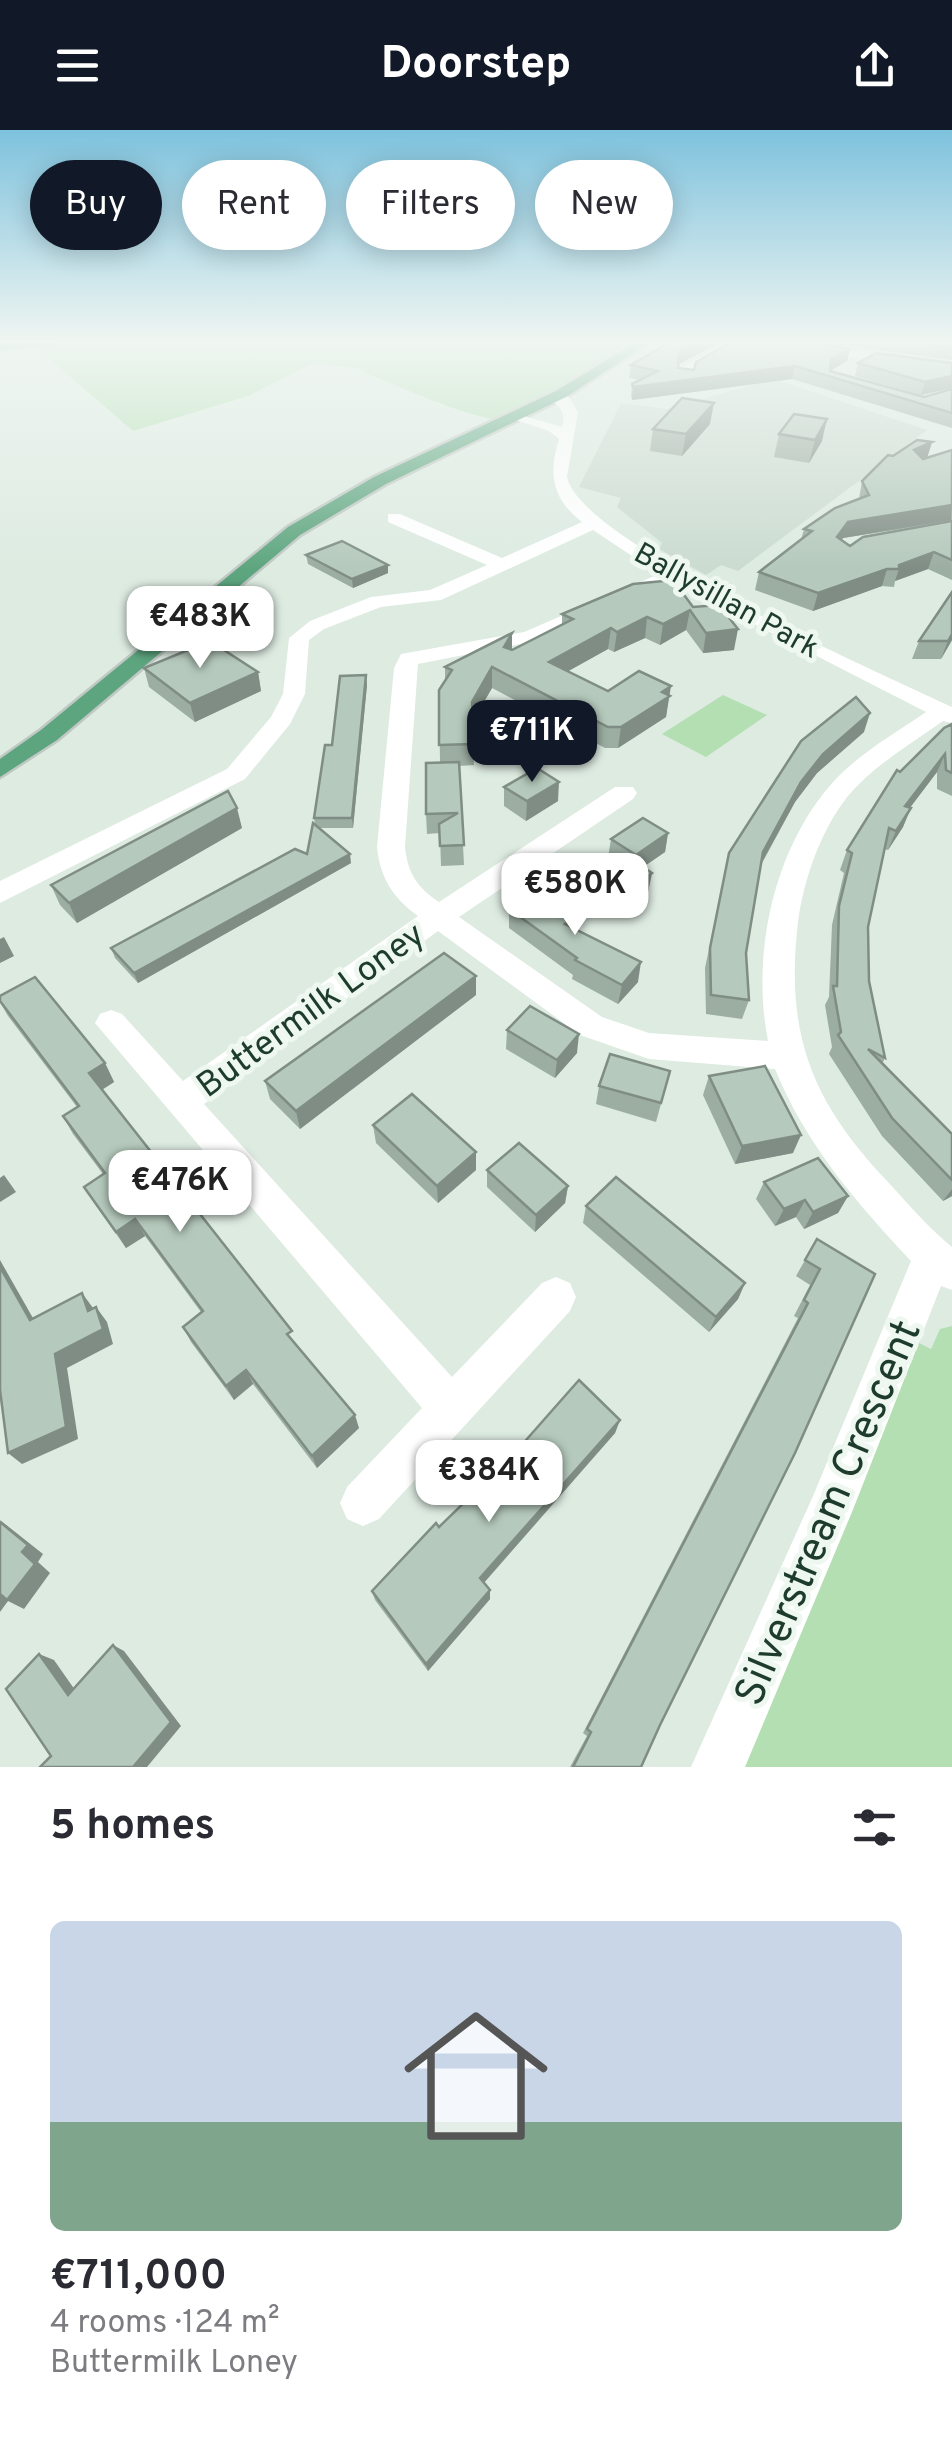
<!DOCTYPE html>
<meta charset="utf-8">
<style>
:root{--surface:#fff;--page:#f2f2f3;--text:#2b2b33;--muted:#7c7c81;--line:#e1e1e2;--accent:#111827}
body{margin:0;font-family:Overpass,sans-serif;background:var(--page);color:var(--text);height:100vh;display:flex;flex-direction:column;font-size:38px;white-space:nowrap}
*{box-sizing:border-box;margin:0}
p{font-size:32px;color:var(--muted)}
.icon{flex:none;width:55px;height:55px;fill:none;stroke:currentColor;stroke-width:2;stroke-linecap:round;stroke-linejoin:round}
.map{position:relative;height:1637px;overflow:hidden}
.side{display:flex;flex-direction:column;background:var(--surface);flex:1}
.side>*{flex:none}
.top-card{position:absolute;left:30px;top:30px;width:892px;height:90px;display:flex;gap:20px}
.price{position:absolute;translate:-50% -85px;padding:0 22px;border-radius:20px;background:#fff;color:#222;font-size:32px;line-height:65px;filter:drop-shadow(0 2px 5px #0008)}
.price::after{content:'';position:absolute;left:50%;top:60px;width:30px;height:22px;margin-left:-15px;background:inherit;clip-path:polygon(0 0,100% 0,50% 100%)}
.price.current{background:var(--accent);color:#fff}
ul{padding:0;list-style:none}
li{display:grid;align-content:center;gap:20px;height:530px;padding:0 50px}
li+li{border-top:2px solid var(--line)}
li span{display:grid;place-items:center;height:310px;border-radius:15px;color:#555}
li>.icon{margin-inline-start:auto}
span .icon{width:180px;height:180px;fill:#fffc;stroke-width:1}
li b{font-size:42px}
h2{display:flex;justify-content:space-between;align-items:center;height:120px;padding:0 50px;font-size:42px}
.tag{padding:0 35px;border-radius:45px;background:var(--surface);box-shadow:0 5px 25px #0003;font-size:35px;line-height:90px}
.tag.current{background:var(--accent);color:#fff}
header{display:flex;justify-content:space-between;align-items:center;height:130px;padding:0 50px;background:var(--accent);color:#fff;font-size:45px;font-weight:700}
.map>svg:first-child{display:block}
.built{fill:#cbdbd0}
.green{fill:#b3dfb3}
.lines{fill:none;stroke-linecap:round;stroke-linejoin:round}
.major-casing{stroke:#c0c8c4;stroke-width:5}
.minor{fill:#fff;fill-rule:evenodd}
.major{fill:#5da57f;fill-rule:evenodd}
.wall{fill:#9cada2}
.shaded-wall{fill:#7f8d84}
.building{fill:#b5c9bc;stroke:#7f8d84;stroke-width:2.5}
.labels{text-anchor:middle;stroke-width:10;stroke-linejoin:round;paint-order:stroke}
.far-street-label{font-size:30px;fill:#1d3c2b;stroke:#eef7f0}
.street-label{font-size:35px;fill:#1d3c2b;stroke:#eef7f0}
.near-street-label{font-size:42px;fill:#1d3c2b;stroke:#eef7f0}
</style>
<header><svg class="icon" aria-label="menu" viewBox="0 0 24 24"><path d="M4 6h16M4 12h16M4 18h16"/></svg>Doorstep<svg class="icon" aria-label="share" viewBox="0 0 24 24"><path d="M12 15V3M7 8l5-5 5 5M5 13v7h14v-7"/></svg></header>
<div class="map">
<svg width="952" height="1637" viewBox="0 0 952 1637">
<rect width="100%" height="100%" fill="#ddebe1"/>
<polygon class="built" points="774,249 927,300 738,441 721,435 706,445 659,419 662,413 617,377 621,368 579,357 621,273 666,279"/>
<g class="green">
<path d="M57,211H646C607,239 563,281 514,290C481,295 400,256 367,244L362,239L313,233L248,266L133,301L31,213Z"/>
<polygon points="723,565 767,585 706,627 662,604"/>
<polygon points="952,1196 952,1637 739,1637 919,1213 931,1219 940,1199"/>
</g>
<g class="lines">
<defs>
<g id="major">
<polygon points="63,211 57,215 0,220 0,212"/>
<polygon points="638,211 652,211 566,267 386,354 300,405 57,610 0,647 0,629 41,600 288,397 374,347 556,261"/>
</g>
</defs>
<use href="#major" class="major-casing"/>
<g class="minor">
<polygon points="732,211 746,211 691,242 690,250 680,250 679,238"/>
<polygon points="746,211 780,211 952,234 952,242"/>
<path d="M556,264L569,267L578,282L567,347C580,412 885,545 952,577V593L943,591C911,614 874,635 848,666C821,700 804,748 798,792C785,904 811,971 888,1052C908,1074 929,1098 952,1117V1160L941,1156L852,1382L745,1637H691L813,1366L911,1131C856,1072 806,1015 775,939L649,929L580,905L438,801L204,974L452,1247L542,1153L556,1147L570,1153L576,1167L570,1181L379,1389L363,1396L347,1389L340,1373L347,1357L422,1278L95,893L100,884L111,880L122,884L183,951L418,786C393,768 380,748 377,717L394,538L401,524L524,502L659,444L593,400L441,470L381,477L324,499L309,510L305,564L290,594L245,649L0,773V751L227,639L271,587L283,564L289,508L310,491L371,467L430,460L487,435L388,392V384H400L502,428L582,392C552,369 548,344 559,309L549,301L510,288L517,284L562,297C566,280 560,278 549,268ZM672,452L926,582C894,604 860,623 834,651C773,718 751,825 768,911L649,903L602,887L459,787L633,669L637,663L633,657H615L439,772C417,757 408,744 405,717L418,534L536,511Z"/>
</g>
<use href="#major" class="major"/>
</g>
<g class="wall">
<polygon points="723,211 678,234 678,238 694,240 850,219 847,231 830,241 924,267 952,259 952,298 792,249 632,270 631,266 632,254 639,250 629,248 631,235"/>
<polygon points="809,211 952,211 952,230"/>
<polygon points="858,233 952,233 952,258 921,265 855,246"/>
<polygon points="710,294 682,326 650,321 653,299"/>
<polygon points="779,304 822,311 809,333 774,327"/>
<polygon points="932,312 927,328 952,320 952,391 843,408 842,410 850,416 952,391 952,450 928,439 895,451 894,457 882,456 813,481 755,460 759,442 801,410 804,399 859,369 862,351 893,326"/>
<polygon points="306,425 388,443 353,458 308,434"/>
<polygon points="952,462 952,510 941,529 912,529 919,511"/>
<polygon points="693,477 734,520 703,523 686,500 660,515 645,508 614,522 608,519 568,541 608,561 669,565 666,587 618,618 605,618 492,558 472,591 474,635 459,636 464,735 441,736 440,703 427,704 426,684 440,632 439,560 445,550 445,537 512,520 562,495 562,484"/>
<polygon points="144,538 258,542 261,561 195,592 149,557"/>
<polygon points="367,555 353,698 318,698 351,733 138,853 115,828 111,818 307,724 315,695 314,688 332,615"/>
<polygon points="952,594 952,666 937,659 937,642 910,677 903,697 888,720 884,719 868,797 869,851 885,928 882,934 952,1004 952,1066 943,1071 882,1006 829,924 832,917 825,875 829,867 832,795 844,743 840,740 847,720 900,642"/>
<polygon points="864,602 817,643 795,672 761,735 746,823 749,870 742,889 706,884 705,838 729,723 801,611"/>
<polygon points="504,657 558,671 526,691 504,676"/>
<polygon points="242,698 77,793 60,775 51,755"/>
<polygon points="668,703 665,722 643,737 652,743 648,762 615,786 590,769 592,749 616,733 608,728 611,709"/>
<polygon points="509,779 574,798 638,852 618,874 572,849 573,845 509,798"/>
<polygon points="476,865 300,999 270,969 265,951"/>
<polygon points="0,872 105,933 114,952 102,960 359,1298 317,1338 253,1254 234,1270 191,1212 183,1197 201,1182 145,1106 126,1118 95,1074 84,1057 103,1044 73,1004 63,986 77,977 8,886"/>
<polygon points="507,900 577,923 555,948 506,919"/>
<polygon points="670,941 656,992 596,974 599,956"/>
<polygon points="709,946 793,1023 735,1034 703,965"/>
<polygon points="373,995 476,1040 438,1073 376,1013"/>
<polygon points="487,1040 568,1056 565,1073 535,1102 487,1057"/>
<polygon points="764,1052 848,1066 838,1083 804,1099 796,1087 775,1096 756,1069"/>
<polygon points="586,1076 745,1153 738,1169 709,1202 583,1093"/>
<polygon points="817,1109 875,1144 641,1637 570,1637 587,1606 583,1603 798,1188 794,1186 810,1155 796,1146"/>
<polygon points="620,1290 615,1303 484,1453 490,1469 428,1541 375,1470 372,1461 439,1397"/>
</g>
<g class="shaded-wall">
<polygon points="702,211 723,211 677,235 679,222"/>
<polygon points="850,219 847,231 828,242 831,229"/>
<polygon points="795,236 792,249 632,270 633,257"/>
<polygon points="952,246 952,258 921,265 925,252"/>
<polygon points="714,273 710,294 682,326 686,304"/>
<polygon points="827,289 822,311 809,333 815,310"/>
<polygon points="932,312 927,328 909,335 914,320"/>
<polygon points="952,375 951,390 843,408 832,424 837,407 848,392"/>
<polygon points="934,422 928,439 895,451 899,439 899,435"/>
<polygon points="388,435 388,443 353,458 352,449"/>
<polygon points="887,439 882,456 813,481 818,463"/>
<polygon points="690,480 686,500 660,515 663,494"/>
<polygon points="647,487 645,508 614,522 617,502"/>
<polygon points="611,498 608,519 547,553 549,532"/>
<polygon points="738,499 734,520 703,523 706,503"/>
<polygon points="512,503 512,524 504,517"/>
<polygon points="952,504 952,510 941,529 948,511"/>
<polygon points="492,537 492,558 472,593 472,572"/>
<polygon points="258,542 261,561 195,592 190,573"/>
<polygon points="366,545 367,555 353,698 352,688"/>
<polygon points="671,556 666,587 618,618 621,597"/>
<polygon points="870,583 864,602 817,643 795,672 757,741 763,722 801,652 823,624"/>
<polygon points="945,624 937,642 897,695 905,676"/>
<polygon points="559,652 558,671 526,691 527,671"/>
<polygon points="237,678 242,698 77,793 69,773"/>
<polygon points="911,678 903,697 888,720 896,701"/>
<polygon points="668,703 665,722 633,744 636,725"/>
<polygon points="350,724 351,733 138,853 134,843"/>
<polygon points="652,743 648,762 615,786 618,767"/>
<polygon points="575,787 573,807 565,794"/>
<polygon points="4,807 14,826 0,833 0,809"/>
<polygon points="641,832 638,852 618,874 622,855"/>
<polygon points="476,846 476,865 300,999 296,981"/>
<polygon points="579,904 577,923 555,948 557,930"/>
<polygon points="105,933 114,952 98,962 89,943"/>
<polygon points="801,1005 793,1023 735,1034 742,1016"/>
<polygon points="476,1022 476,1040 438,1073 437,1056"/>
<polygon points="4,1045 16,1062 0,1072 0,1048"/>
<polygon points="568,1056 565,1073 535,1102 536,1085"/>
<polygon points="952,1059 952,1066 943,1071"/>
<polygon points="848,1066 838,1083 804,1099 813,1082"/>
<polygon points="805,1070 796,1087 775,1096 784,1079"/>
<polygon points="135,1089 145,1106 126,1118 116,1102"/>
<polygon points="0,1130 42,1204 30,1190 0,1137"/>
<polygon points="745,1153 738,1169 709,1202 716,1187"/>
<polygon points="82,1163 93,1178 88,1181"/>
<polygon points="96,1177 107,1192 113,1214 67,1238 78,1309 22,1334 8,1323 55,1224"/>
<polygon points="246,1240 253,1254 234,1270 226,1256"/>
<polygon points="355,1285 359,1298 317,1338 312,1326"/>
<polygon points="620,1290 615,1303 480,1457 480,1448"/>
<polygon points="0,1390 43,1424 38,1432 50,1443 24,1479 8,1471 0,1482 0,1463 22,1422"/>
<polygon points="490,1460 490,1469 428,1541 426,1534"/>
<polygon points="113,1515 124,1521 181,1596 147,1637 133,1637"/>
<polygon points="39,1524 54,1530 82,1570 68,1565"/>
</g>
<g class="building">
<polygon points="672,211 702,211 679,222 678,238 694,240 696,232 734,211 801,211 850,219 831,229 830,241 924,267 952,259 952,283 795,236 633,257 632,254 658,241 631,235"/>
<polygon points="903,211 952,211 952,218"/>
<polygon points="876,223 952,233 952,246 925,252 858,233"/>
<polygon points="682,268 714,273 686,304 653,299"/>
<polygon points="794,284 827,289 815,310 779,304"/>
<polygon points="917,310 932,312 914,320 923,329 952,320 952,375 848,392 837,407 850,416 863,407 952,391 952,430 934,422 899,435 899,439 887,439 818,463 759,442 812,401 804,399 835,378 869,365 862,351 888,325 893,326"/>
<polygon points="342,411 388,435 352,449 306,425"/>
<polygon points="673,450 693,477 719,475 738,499 706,503 690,480 663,494 647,487 617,502 611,498 549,532 608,561 639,541 671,556 662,562 670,566 621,597 608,597 492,537 472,572 474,614 439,615 439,560 452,540 445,537 512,503 504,517 512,520 573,489 562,484 633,454"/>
<polygon points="952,462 952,504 948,511 919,511"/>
<polygon points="210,511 258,542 190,573 144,538"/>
<polygon points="366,545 352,688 314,688 325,615 332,615 340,546"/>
<polygon points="856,567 870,583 823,624 801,652 763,722 746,823 749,870 711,865 710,818 729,723 801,611"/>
<polygon points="952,594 952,643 946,640 945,624 905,676 911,678 896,701 889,698 868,797 869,851 885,928 868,919 952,1004 952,1050 892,988 838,905 841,902 833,856 837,856 839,776 852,723 847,720 897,640 900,642 944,598"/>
<polygon points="459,632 464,715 440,716 439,694 458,683 426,684 426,633"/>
<polygon points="537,638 559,652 527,671 504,657"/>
<polygon points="228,661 237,678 69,773 51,755"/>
<polygon points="643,688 668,703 636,725 611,709"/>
<polygon points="313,693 350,724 134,843 111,818 295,719 307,724"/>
<polygon points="626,726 652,743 618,767 592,749"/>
<polygon points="536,761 575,787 565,794 641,832 622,855 575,830 577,828 509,779"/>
<polygon points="444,823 476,846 296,981 265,951"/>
<polygon points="35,847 105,933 89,943 292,1201 287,1204 355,1285 312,1326 246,1240 226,1256 183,1197 203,1181 135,1089 116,1102 84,1057 105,1043 63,986 79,976 0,871 0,866"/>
<polygon points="530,876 579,904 557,930 507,900"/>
<polygon points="610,924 670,941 661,973 599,956"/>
<polygon points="765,936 801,1005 742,1016 709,946"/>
<polygon points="412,964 476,1022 437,1056 373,995"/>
<polygon points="519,1013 568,1056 536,1085 487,1040"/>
<polygon points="818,1028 848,1066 813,1082 805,1070 784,1079 764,1052"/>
<polygon points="616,1047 745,1153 716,1187 586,1076"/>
<polygon points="817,1109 875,1144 795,1323 660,1595 641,1637 573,1637 591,1602 587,1599 808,1173 804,1170 820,1139 805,1130"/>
<polygon points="0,1137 30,1190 82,1163 88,1181 96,1177 103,1199 55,1224 66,1297 8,1323 0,1260"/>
<polygon points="579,1250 620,1290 480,1448 490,1460 426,1534 372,1461 436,1393 439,1397 512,1326"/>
<polygon points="0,1392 28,1415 22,1422 35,1434 7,1470 0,1464"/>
<polygon points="113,1515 171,1592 133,1637 40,1637 51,1626 6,1559 39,1524 68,1565"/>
</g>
<linearGradient id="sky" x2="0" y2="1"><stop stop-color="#7ec2dd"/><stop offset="0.48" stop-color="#f0f6f2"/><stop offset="1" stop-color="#f0f6f2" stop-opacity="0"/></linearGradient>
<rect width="952" height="440" fill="url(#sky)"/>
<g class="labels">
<g class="far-street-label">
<text transform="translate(727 470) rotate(29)" y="10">Ballysillan Park</text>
</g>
<g class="street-label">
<text transform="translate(310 879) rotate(-36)" y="12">Buttermilk Loney</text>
</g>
<g class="near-street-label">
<text transform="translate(826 1382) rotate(-67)" y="15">Silverstream Crescent</text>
</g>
</g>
</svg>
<b class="price" style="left:200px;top:541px">€483K</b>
<b class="price current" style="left:532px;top:655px">€711K</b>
<b class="price" style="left:575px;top:808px">€580K</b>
<b class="price" style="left:180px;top:1105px">€476K</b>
<b class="price" style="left:489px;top:1395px">€384K</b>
<div class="top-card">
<a class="tag current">Buy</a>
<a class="tag">Rent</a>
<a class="tag">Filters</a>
<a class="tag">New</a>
</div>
</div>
<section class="side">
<h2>5 homes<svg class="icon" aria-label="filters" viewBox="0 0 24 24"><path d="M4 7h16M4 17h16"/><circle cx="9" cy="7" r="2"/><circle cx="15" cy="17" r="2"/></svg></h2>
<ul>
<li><span style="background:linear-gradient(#c9d6e8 65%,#7fa58c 0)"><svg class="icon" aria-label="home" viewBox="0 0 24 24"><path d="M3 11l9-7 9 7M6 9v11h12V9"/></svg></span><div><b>€711,000</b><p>4 rooms · 124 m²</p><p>Buttermilk Loney</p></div></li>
</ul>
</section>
